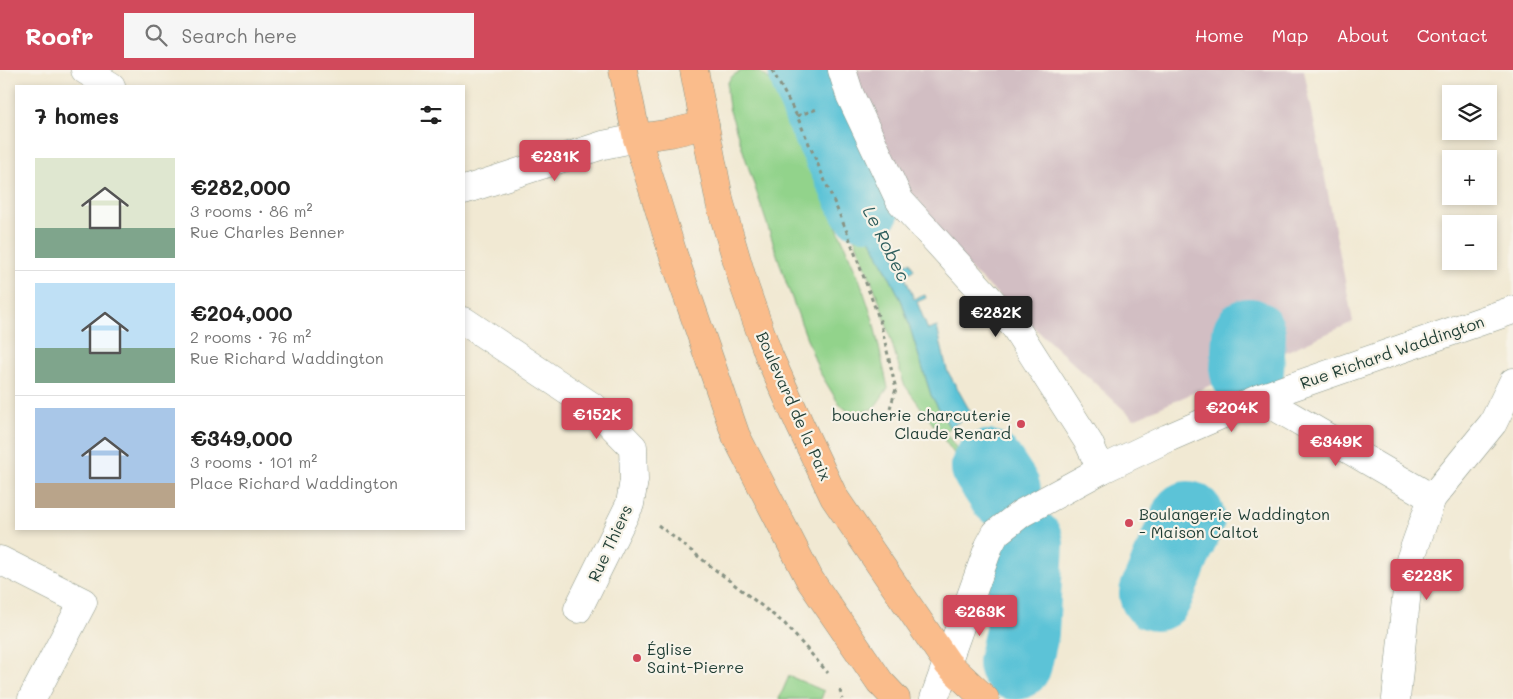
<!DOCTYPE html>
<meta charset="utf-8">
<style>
:root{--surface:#fff;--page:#f6f6f6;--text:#222;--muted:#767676;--line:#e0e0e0;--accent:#d1495b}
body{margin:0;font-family:Mali,sans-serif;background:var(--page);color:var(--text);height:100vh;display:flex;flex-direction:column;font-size:19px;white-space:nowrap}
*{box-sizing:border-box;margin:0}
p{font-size:16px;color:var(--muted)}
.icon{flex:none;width:28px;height:28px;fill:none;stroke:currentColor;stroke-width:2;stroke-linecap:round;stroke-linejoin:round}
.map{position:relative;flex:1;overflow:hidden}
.side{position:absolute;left:15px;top:15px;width:450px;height:445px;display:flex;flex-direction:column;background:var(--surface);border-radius:0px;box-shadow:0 2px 8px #0003}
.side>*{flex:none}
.controls{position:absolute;left:1442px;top:15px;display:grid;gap:10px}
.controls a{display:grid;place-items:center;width:55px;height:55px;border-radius:0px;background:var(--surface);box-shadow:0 2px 8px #0003;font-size:25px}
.price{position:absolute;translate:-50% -42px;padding:0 11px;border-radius:5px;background:var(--accent);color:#fff;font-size:16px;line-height:32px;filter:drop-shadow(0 1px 2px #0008)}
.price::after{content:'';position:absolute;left:50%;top:30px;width:15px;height:11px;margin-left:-8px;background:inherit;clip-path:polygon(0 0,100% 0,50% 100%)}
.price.on{background:#222;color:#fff}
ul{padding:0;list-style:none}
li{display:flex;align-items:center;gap:15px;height:125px;padding:0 20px}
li+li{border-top:1px solid var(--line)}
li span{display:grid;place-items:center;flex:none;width:140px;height:100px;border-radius:0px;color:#555}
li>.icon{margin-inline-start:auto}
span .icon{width:60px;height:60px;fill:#fffc;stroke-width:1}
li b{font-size:21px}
h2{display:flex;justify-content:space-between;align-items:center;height:60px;padding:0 20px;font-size:21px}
header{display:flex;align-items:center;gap:30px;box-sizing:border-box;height:70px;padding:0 25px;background:var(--accent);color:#fff}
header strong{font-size:24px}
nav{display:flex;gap:28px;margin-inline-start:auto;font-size:18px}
.search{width:350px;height:45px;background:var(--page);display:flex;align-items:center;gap:12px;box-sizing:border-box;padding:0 18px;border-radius:0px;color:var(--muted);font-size:19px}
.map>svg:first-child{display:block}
.industrial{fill:#d2bec3}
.green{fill:#92d38b;stroke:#588860}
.water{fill:#5bc3d7;stroke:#3d8086}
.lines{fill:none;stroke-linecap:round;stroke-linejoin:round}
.river{stroke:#5bc3d7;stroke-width:74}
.minor-casing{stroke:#889384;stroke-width:29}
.major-casing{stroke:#889384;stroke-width:29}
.path{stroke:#889384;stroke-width:3;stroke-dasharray:4 4;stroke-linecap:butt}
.minor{stroke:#fff;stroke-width:28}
.major{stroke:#fabc8b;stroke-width:28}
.poi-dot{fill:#d1495b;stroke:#f7f3e8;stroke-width:2}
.labels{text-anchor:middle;stroke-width:4.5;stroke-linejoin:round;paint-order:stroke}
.street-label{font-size:16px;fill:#1f3d34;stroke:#f7f3e8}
.poi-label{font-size:16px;fill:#1f3d34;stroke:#f7f3e8;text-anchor:start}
.water-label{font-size:18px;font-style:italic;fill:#2e5e5d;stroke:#f7f3e8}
</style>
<header>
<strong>Roofr</strong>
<div class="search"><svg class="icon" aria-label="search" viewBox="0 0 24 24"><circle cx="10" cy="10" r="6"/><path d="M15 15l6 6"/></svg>Search here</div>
<nav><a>Home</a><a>Map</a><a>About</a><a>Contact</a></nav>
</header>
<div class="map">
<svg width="1513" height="629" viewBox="0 0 1513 629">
<rect width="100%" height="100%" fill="#f7f3e8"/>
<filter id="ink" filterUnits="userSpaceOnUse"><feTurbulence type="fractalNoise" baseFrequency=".02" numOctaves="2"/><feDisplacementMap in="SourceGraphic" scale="10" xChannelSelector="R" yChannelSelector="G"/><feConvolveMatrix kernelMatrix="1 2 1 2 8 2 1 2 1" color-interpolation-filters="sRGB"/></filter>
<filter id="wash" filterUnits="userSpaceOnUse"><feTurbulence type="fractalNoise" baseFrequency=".0096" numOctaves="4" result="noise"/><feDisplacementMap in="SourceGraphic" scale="20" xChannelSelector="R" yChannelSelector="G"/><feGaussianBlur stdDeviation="1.12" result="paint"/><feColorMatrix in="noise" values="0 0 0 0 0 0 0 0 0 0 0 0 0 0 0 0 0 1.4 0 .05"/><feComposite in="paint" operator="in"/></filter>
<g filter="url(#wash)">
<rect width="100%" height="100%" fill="#f1e9d3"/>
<polygon class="industrial" points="834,0 1304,0 1353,252 1134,349 886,122"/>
<g class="green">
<path d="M744,0C766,0 769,9 780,25L860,211L873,250L888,318L874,338L853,345L839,334L819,301L787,215L729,38C727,18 722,8 744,0Z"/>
<polygon points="779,0 793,0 807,38 801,38 792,28"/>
<polygon points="810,47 902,232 931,325 950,358 945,362 986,420 989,432 904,314 880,233 832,112 806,57"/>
<polygon points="789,606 824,621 821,629 779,629"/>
</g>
<g class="water">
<polygon points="793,0 817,0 829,29 807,38"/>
<path d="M834,37L896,147L887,152C893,167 892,182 899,197L910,192L914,200L904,205L914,229L925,225L926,228L917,232L928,260L937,257L947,300L971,343L950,358L931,325L902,232L810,47Z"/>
</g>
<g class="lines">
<g class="river">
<polyline points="805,0 821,42 865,133"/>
<polyline points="1247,302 1249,265"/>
<polyline points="988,397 1004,421"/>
<polyline points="1156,524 1188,448"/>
<polyline points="1015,593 1022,562 1027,474"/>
</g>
</g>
</g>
<g filter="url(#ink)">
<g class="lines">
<defs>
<g id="minor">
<polyline points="85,0 111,16"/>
<polyline points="842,0 850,25 900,131 1015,257 1089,373 1101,400"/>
<polyline points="464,120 603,75 637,68"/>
<polyline points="464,251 596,339 633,377 634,410 630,434 578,539"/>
<polyline points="1260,328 1432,428"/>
<polyline points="0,490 83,532 32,629"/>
<polyline points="934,629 989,476 996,463 1022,443 1101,400 1168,368 1260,328 1513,240"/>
<polyline points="1396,629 1410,490 1432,428 1493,353 1513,312"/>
</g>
<g id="major">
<polyline points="623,0 637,68 673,184 736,366 810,510 880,612 896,629"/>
<polyline points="694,0 720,133 745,218 769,286 800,355 834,427 948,594 985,629"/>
<polyline points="637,68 671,63 705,55"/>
</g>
</defs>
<use href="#minor" class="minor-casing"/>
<use href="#major" class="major-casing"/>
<g class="path">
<polyline points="772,0 797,46 847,162 880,251 896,319 890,338"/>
<polyline points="797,46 817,39"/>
<polyline points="658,455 785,554 828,603"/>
<polyline points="840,620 842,629"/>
</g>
<use href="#minor" class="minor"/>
<use href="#major" class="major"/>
</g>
</g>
<g class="poi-dot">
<circle cx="1021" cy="354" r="5"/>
<circle cx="1129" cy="453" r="5"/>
<circle cx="637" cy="588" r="5"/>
</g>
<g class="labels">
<g class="street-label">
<text transform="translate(1392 282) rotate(-19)" y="6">Rue Richard Waddington</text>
<text transform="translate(794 336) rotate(66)" y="6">Boulevard de la Paix</text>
<text transform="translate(610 473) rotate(-65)" y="6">Rue Thiers</text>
</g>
<g class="poi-label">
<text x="1011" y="351" text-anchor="end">boucherie charcuterie<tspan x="1011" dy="18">Claude Renard</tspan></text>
<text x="1139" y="450">Boulangerie Waddington<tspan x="1139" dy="18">- Maison Caltot</tspan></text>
<text x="647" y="585">Église<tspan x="647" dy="18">Saint-Pierre</tspan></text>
</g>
<g class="water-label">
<text transform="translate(886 174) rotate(63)" y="6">Le Robec</text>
</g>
</g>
</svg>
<div class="controls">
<a><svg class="icon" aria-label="layers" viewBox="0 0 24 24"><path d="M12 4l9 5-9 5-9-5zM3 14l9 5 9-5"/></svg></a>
<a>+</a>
<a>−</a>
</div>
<b class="price" style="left:555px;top:112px">€231K</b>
<b class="price on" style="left:996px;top:268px">€282K</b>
<b class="price" style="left:1232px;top:363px">€204K</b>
<b class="price" style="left:597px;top:370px">€152K</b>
<b class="price" style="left:1336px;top:397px">€349K</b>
<b class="price" style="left:1427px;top:531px">€223K</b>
<b class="price" style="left:980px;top:567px">€263K</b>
<section class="side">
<h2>7 homes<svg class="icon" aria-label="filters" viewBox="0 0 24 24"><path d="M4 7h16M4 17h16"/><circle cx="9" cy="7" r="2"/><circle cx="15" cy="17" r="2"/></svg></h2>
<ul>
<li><span style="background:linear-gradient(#dfe7d0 70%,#7fa58c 0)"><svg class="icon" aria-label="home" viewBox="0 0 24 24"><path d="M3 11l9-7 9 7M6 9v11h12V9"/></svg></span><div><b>€282,000</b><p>3 rooms · 86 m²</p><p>Rue Charles Benner</p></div></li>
<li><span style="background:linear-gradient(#bfe0f5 65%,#7fa58c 0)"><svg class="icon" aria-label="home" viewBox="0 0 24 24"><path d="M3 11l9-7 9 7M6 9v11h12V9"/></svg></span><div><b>€204,000</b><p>2 rooms · 76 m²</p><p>Rue Richard Waddington</p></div></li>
<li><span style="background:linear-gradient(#a9c7e8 75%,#b9a48a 0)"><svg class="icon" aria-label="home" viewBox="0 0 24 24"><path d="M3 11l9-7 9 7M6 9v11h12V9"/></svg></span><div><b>€349,000</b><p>3 rooms · 101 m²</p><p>Place Richard Waddington</p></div></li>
</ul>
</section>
</div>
